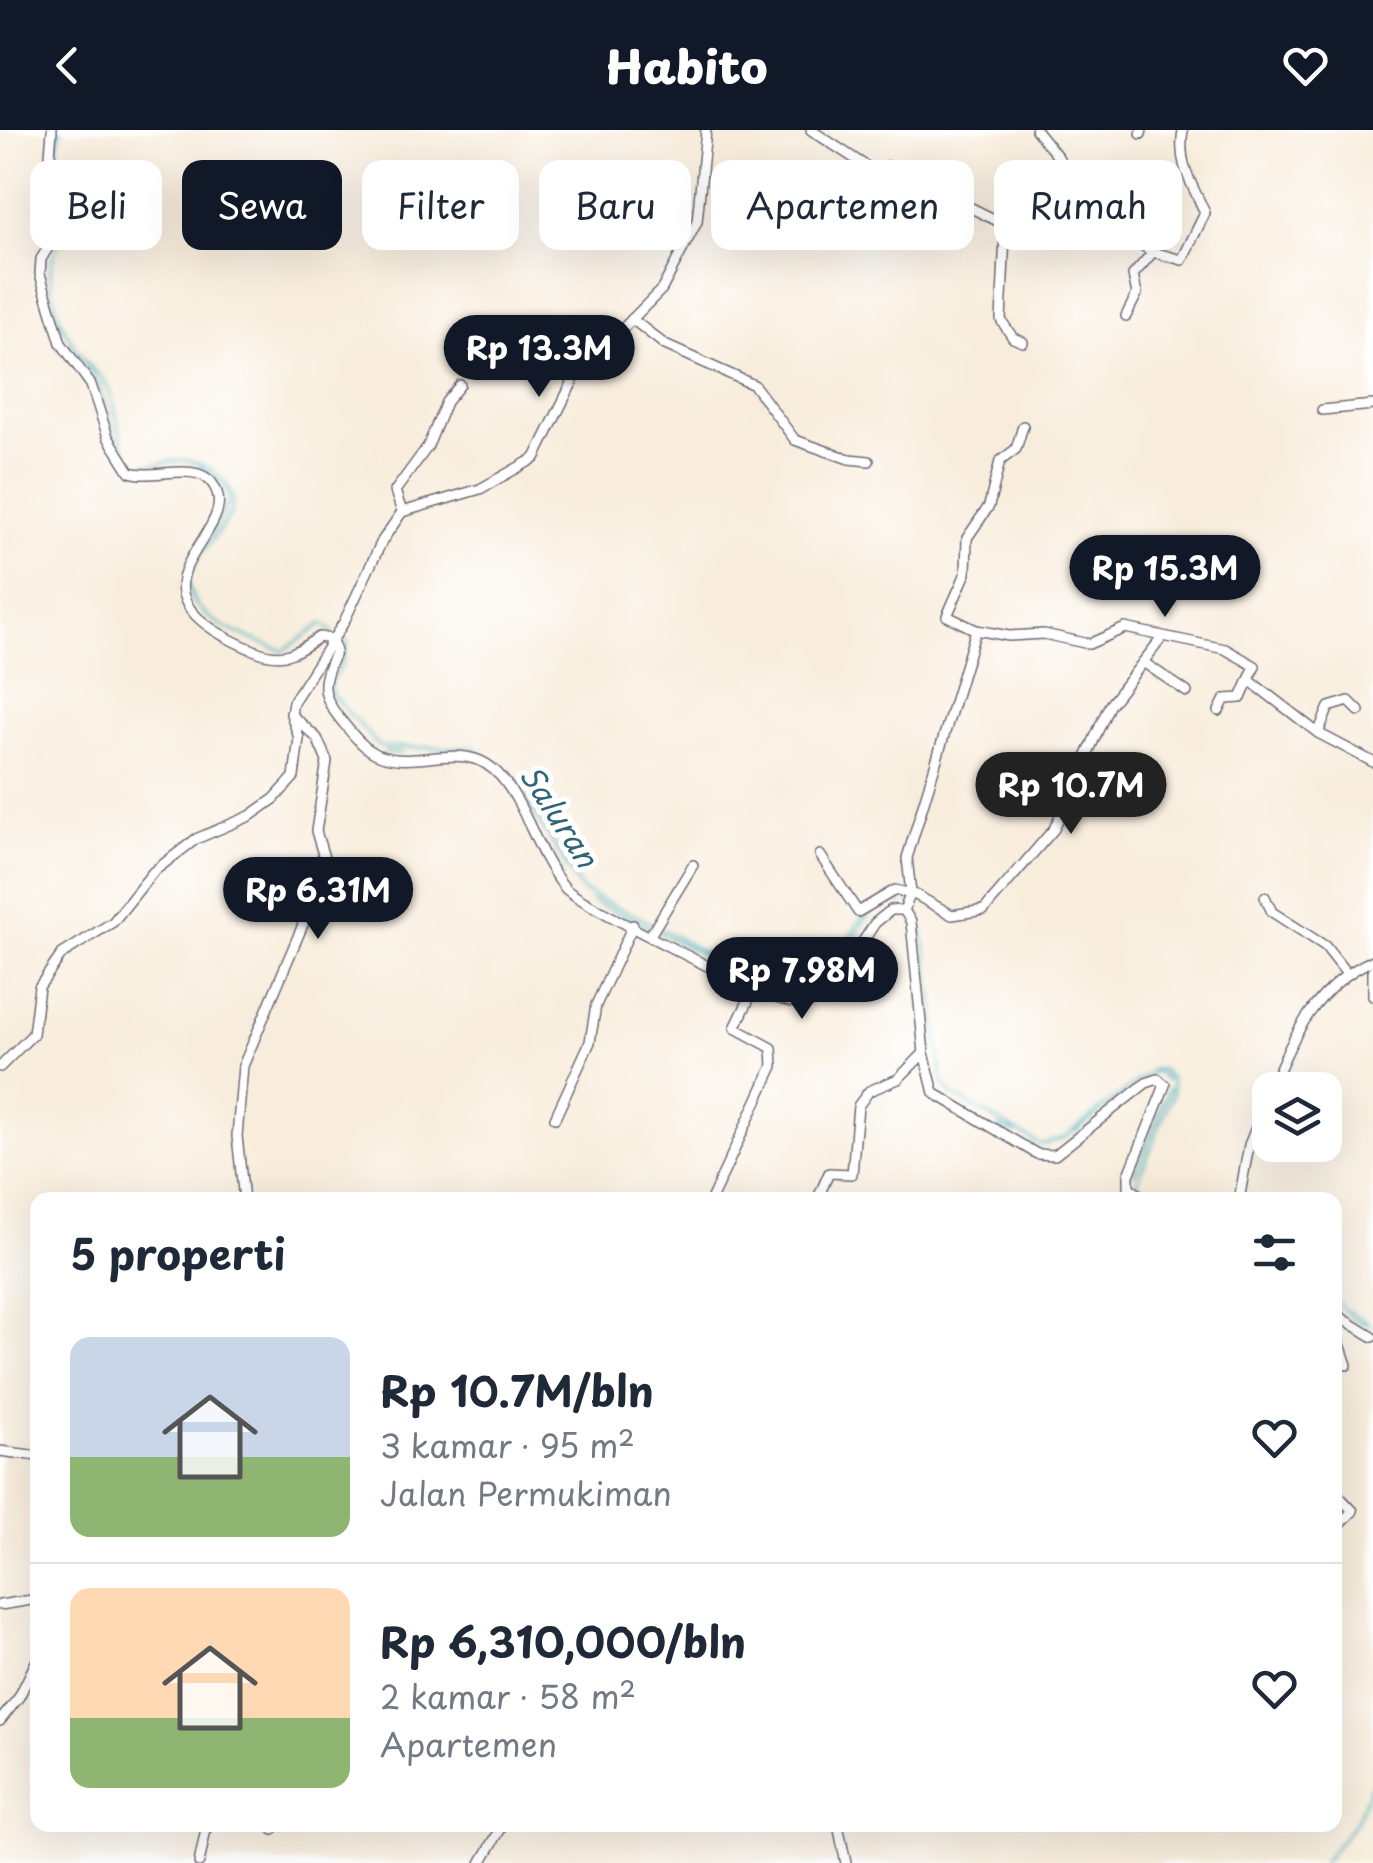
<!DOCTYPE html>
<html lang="id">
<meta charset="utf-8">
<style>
:root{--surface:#fff;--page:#f6f6f7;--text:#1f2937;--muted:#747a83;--line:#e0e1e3;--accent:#111827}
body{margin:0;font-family:"Playpen Sans",sans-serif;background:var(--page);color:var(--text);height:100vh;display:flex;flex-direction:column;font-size:38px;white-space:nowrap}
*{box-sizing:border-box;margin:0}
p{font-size:32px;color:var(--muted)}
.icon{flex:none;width:55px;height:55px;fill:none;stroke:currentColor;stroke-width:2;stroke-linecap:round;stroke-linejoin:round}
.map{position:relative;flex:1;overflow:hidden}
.details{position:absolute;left:30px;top:1062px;width:1312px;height:640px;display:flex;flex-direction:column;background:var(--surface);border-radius:20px;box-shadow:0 10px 40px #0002}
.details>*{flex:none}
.top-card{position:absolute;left:30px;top:30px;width:1315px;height:90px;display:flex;gap:20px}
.fabs{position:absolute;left:1252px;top:942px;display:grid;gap:20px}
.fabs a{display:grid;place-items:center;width:90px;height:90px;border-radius:20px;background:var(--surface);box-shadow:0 10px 40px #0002;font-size:50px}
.price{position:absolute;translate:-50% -85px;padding:0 22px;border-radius:35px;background:var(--accent);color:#fff;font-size:32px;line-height:65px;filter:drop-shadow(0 2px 5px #0008)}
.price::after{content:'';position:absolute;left:50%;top:60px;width:30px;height:22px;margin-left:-15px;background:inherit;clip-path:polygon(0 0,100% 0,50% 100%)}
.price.selected{background:#222;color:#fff}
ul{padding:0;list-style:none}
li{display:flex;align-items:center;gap:30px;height:250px;padding:0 40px}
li+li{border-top:2px solid var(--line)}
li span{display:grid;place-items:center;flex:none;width:280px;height:200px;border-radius:20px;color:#555}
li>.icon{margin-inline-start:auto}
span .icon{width:120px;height:120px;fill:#fffc;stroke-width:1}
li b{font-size:42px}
h2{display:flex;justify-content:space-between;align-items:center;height:120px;padding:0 40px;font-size:42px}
.chip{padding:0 35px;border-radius:20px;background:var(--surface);box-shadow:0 10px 40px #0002;font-size:35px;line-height:90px}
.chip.selected{background:var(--accent);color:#fff}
header{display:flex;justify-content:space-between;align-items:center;height:130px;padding:0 40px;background:var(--accent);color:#fff;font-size:45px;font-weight:800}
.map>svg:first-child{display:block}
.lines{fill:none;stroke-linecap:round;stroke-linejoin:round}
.stream{stroke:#46b4c2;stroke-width:2.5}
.minor-casing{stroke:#6d6973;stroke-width:12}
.minor{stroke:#fff;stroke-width:9}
.labels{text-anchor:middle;stroke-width:10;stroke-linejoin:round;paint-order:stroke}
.water-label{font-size:30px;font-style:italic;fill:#326478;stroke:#fff}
</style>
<header><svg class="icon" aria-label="back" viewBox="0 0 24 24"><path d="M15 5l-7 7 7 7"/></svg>Habito<svg class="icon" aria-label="heart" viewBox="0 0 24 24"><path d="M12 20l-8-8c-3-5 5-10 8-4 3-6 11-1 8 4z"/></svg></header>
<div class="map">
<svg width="1373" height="1733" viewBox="0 0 1373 1733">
<rect width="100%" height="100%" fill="#fff"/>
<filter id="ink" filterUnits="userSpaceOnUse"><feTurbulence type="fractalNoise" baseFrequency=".01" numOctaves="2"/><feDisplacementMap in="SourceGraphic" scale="20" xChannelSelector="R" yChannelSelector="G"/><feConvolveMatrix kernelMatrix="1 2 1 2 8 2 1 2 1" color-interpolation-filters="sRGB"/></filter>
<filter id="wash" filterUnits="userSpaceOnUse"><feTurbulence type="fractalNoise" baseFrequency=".0048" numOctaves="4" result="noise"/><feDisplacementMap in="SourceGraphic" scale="40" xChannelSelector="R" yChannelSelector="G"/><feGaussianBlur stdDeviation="2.25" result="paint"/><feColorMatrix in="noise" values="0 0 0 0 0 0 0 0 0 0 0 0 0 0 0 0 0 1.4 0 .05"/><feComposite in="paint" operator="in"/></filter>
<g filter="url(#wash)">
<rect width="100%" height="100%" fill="#f8eddc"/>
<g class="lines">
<g class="stream">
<path d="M61,0L55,25L87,63C85,99 57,102 51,135C46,163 66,208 83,229C89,237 99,243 104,251C121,277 114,314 136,336C153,336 175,328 189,331C202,333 213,340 222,349C266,390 161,427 196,474C215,500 255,509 283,521L322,494L333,502"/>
<polyline points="55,13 58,0"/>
<polyline points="57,110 82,80 81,68 63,43"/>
<polyline points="57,187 98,255 117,314"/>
<polyline points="200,337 227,359 229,371 210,406"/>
<polyline points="188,453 194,473"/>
<polyline points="340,507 348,512 341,536 330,551 331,564 380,617 474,618 510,643 582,761 651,793"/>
<polyline points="334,536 341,527 340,514 334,509"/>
<polyline points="385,622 402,623"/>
<polyline points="546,719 562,746"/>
<polyline points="885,768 902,773"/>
<polyline points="590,770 651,799"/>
<path d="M910,771C928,786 938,921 942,951L952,965L1041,1015L1064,1008L1146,945L1161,939L1171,949L1173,962L1137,1052L1151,1070"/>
<path d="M658,797C689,813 791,880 820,855C841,837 857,801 873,778"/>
<path d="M658,802L750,849L792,863C828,848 845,811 867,781"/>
<polyline points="1150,942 1154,939 1167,951"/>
<polyline points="999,997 1015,1003"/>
<polyline points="1076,1001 1101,981"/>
<polyline points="1134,1044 1169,959"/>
<polyline points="1335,1170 1354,1190 1373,1196"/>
<polyline points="1348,1181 1367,1192"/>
<polyline points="1323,1733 1355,1692 1373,1652"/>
</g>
</g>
</g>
<g filter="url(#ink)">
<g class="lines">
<defs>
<g id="minor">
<path d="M52,0L50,25L71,70L63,94L41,129L40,144L61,213L91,255L108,307L130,342C154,350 195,331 212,353C251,404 97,457 256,521C283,532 296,523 319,507L331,509L336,521C322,551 319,563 340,589C351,602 363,619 379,625C420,641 467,606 501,647C529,680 537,726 566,759C579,773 758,863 783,870C798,875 813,874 827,867L875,793L891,780H904L911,792L924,923L934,963L1037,1024L1055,1025L1146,953L1158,949L1165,955L1129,1045V1057L1146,1070"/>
<polyline points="811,0 875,42 888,36 955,70 943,93"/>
<polyline points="1141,4 1142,0"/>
<polyline points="1058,27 1070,49 1096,66 1093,85 1153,122 1133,145 1137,164 1126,186"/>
<polyline points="955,70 1010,97"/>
<path d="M1153,122L1182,130L1205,83C1192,53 1177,35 1183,0"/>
<polyline points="632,189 665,215 754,255 795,310 849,329 869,331"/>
<polyline points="1023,212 1013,208 1001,190 1005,105 1058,27 1036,0"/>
<polyline points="1322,280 1373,275"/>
<polyline points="402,382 395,361 428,316 446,272 460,255"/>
<polyline points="976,500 1009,506 1044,504 1089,514 1125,498 1225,519 1255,536 1241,568 1225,569 1219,581"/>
<polyline points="1143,532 1187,562"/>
<polyline points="1249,550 1318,603 1373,632"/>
<polyline points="1318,603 1329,577 1349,571 1359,581"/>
<polyline points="820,725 858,782 895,760 916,765 952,785 984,780 1054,699 1109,576 1161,509"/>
<polyline points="1265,767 1272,782 1325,816 1347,844"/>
<polyline points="904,780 911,763 907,728 976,500 947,486 966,443 967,408 989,376 1000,331 1016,319 1023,296"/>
<polyline points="651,804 693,735"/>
<polyline points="1373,840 1373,866"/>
<polyline points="0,937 33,904 39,857 62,824 113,792 153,742 196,709 250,686 274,669 294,647 299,608 291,584 293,572 344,492 382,411 402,382 480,359 535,328 575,247 662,159 697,92 706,0"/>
<path d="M1271,960C1292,906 1317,855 1373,830"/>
<polyline points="555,988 590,912 596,875 633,795"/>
<polyline points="244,1070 237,1006 243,936 327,738 316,701 327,631 317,608 294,587"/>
<polyline points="711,1070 773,936 772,918 735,898 754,859"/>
<polyline points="817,1070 829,1043 852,1044 858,976 869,961 898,949 924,923"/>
<polyline points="1239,1070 1249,1015 1270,963"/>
<polyline points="1335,1178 1342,1188 1373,1207"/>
<polyline points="1335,1200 1347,1235"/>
<polyline points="0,1321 38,1326"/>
<polyline points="1335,1362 1353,1381 1338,1396 1335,1414"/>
<polyline points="0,1475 38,1469"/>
<polyline points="0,1591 19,1567 38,1528"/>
<polyline points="838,1695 846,1733"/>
<polyline points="273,1700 274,1695"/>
<polyline points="199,1733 207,1695"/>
<polyline points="481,1733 503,1695"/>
</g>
</defs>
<use href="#minor" class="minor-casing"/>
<use href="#minor" class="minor"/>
</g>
</g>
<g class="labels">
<g class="water-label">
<text transform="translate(558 687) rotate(57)" y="10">Saluran</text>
</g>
</g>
</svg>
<div class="fabs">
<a><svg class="icon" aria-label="layers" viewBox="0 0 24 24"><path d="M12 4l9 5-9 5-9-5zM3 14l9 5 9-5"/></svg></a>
</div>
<b class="price" style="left:539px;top:270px">Rp 13.3M</b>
<b class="price" style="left:1165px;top:490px">Rp 15.3M</b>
<b class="price selected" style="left:1071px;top:707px">Rp 10.7M</b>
<b class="price" style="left:318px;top:812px">Rp 6.31M</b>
<b class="price" style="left:802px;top:892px">Rp 7.98M</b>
<div class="top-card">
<a class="chip">Beli</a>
<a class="chip selected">Sewa</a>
<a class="chip">Filter</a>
<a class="chip">Baru</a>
<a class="chip">Apartemen</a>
<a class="chip">Rumah</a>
</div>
<section class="details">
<h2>5 properti<svg class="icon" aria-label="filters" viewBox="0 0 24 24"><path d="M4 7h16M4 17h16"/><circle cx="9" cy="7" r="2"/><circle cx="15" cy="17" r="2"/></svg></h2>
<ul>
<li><span style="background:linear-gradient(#c9d6e8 60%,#8fb573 0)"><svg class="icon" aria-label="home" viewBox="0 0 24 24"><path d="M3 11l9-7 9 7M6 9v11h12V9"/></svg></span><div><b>Rp 10.7M/bln</b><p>3 kamar · 95 m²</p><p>Jalan Permukiman</p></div><svg class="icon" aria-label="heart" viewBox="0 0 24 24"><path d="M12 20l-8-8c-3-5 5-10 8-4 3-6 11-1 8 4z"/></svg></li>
<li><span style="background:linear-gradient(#ffd9b3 65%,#8fb573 0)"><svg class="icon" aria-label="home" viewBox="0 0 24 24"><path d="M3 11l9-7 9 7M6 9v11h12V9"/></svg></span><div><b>Rp 6,310,000/bln</b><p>2 kamar · 58 m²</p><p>Apartemen</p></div><svg class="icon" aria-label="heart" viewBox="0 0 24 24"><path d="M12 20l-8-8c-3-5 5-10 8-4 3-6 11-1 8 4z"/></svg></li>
</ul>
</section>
</div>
